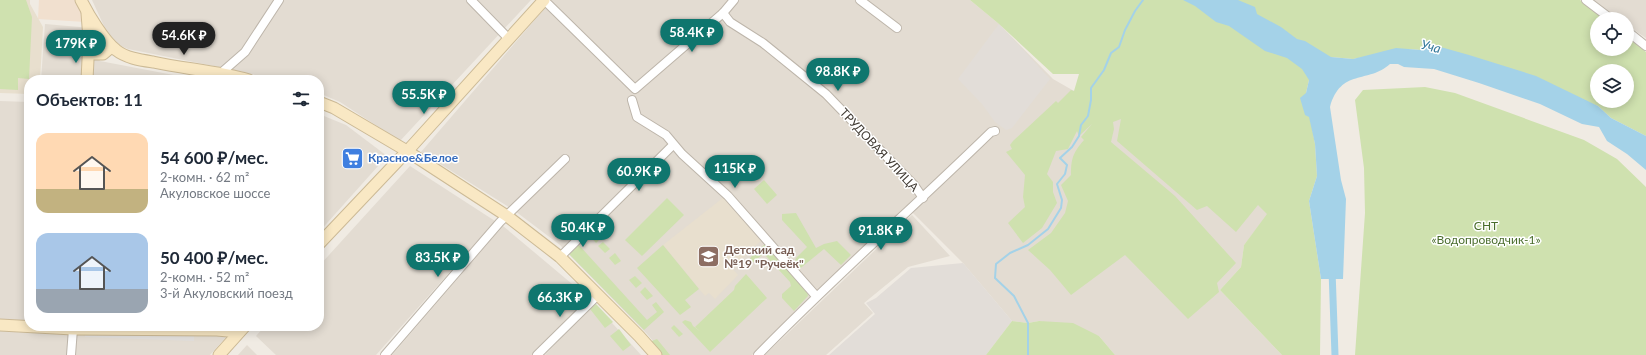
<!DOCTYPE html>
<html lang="ru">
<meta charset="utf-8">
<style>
:root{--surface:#fff;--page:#f6f6f7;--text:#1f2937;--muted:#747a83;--accent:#0f766e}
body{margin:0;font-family:Lato,sans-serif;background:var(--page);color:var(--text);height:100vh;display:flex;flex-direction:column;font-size:15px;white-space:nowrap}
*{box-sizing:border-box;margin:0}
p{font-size:13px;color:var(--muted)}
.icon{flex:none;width:22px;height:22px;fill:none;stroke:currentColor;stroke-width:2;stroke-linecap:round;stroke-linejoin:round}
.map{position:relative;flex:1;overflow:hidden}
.panel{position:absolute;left:24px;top:75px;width:300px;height:256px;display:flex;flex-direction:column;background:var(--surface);border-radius:16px;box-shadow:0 2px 10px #0003}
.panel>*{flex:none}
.buttons{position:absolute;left:1590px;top:12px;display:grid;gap:8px}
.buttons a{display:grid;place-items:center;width:44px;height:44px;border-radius:50%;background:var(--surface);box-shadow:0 2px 10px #0003;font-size:20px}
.price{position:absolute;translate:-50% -34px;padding:0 9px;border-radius:14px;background:var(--accent);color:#fff;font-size:13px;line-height:26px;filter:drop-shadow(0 1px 2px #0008)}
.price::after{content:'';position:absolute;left:50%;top:24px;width:12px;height:9px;margin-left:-6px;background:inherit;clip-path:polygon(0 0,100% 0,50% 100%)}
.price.current{background:#222;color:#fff}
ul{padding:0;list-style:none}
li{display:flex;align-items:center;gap:12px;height:100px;padding:0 12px}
li span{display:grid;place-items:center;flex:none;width:112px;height:80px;border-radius:12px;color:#555}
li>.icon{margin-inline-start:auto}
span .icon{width:48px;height:48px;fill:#fffc;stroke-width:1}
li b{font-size:17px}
h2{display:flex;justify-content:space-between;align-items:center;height:48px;padding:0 12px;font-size:17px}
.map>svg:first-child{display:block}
.residential{fill:#e3dcd2}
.commercial{fill:#f1e0cf}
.industrial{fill:#e2ddd8}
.education{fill:#e8dfce}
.green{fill:#cfe1af;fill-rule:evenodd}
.parking{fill:#e1dedb}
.water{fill:#a4d2e8}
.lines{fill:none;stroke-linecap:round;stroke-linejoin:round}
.stream{stroke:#a4d2e8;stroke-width:2}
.canal{stroke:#a4d2e8;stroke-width:7}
.street-casing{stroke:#bdb5aa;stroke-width:10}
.secondary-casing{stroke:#ccba96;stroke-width:13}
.street{stroke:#fff;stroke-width:8}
.secondary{stroke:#f9e8c4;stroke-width:11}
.labels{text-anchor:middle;stroke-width:3;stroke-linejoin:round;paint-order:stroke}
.street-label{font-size:12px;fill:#413b34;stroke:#fff}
.shop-label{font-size:12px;font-weight:bold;fill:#366cbe;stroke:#fff;text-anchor:start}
.park-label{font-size:12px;fill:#4a6d2d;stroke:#fff}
.education-label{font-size:12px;font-weight:bold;fill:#785e54;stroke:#fff;text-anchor:start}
.water-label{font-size:13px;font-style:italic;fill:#36799b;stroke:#fff}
</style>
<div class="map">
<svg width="1646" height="355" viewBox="0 0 1646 355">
<rect width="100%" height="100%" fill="#f0ebe3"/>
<g class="residential">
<polygon points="92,0 531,0 400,141 340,102 319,93 319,80 275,80 239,71 128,49 117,44 110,39"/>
<polygon points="552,0 970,0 999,24 1053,79 1074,91 1095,120 1168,117 1268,214 1244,245 1241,267 1220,290 1282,355 1115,355 1099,336 1039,321 1028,323 1012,321 963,263 906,206 752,355 665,355 648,335 560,245 515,211 421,152"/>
<polygon points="1591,0 1646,0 1646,38 1627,25 1627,19 1618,19"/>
<polygon points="45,24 91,28 100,61 200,80 41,80"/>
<polygon points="0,101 29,102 29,326 236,326 210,355 0,355"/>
<polygon points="319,114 346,125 387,156 319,232"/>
<polygon points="410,166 495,221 376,355 276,355 256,336 265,326 319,326 319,266"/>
<polygon points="912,215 950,256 908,267 864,303 873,313 826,355 765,355"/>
<polygon points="503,226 590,299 533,355 392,355"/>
<polygon points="594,303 641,355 545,355"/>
<polygon points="247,345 257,355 238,355"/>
</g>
<polygon class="commercial" points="39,0 75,0 85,22 38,19"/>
<g class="industrial">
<polygon points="999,24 1050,79 1012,128 1006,130 995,122 982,104 958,79"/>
<polygon points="963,263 1012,321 986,355 829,355 875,314 866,303 876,298 911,268"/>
</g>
<g class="education">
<polygon points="0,0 30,0 30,4 43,27 40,80 29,80 29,94 0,93"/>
<polygon points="724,197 763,239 732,268 738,275 715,299 709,293 705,296 663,245"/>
</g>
<g class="green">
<polygon points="0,0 26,0 32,17 29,79 18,78 18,90 0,89"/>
<path d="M970,0H1580L1604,19H1597V49H1627V37L1646,52V136L1611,118L1598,106L1421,50L1408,49L1353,59L1331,57L1309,80L1306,93L1315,144L1317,176L1309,201L1321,279L1320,355H1282L1220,290L1241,267L1244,245L1267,214L1258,205L1236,232L1207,206L1197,210L1117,141L1121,119L1113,122L1114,129L1111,142L1175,196L1236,263L1217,283L1219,292L1188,319L1125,255L1071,295L1050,270L1028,250L1051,233L1065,213L1068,201L1061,185L1071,175C1071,158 1073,153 1084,140L1081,137L1092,124L1079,136L1077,131L1068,149L1056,151L1047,174L1053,182V192L1057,203L1042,228L1023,243L1008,223L1025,207L1023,197L1025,175L1006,152L1012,149L1010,145L1013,141L1056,101L1058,103L1071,90L1074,91L1079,74H1053L999,24ZM1597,71H1627V101H1597Z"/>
<polygon points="1425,87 1455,93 1584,140 1617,159 1646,187 1646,355 1355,355 1365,213 1364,168 1355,100 1363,90"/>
<polygon points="764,180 777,195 767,204 754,189"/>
<polygon points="667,198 684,215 642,256 625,240"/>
<polygon points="796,213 816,248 824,244 837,241 851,255 841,265 824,249 797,271 794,264 796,258 807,247 782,220 782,214"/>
<polygon points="592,229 601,238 596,243 589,235 586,237 584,236"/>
<polygon points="603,242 610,249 605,253 598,246"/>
<polygon points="766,243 807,289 808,296 794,311 782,298 782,294 791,286 790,282 765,255 762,255 752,263 746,266 751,257"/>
<polygon points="578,244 647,320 657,312 652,305 656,302 664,312 644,330 569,254"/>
<polygon points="663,245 699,289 685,300 691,307 680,315 637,268"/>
<polygon points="615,253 621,261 615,265 609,258"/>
<polygon points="746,274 767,298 710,352 682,322 685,320 691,322 693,326 701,332 695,327 734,290 735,286"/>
<polygon points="635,276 642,283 636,288 629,280"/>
<polygon points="645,287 653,296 647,300 640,292"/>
<polygon points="596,304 613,322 605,328 590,309"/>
<polygon points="1012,321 1028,323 1039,321 1073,323 1099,336 1115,355 986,355"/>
<polygon points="674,325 683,334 679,337 671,328"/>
<polygon points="619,329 631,345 623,351 610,336"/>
<polygon points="657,339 670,355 660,355 649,342"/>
</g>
<polygon class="parking" points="85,331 194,335 194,341 85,337"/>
<path class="water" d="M1183,0H1238L1255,7L1257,14L1281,27L1297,39L1305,41L1331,57L1353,59L1396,48L1421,50L1426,46H1437L1469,55L1536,76L1598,106L1611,118L1646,136V170L1627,154L1607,141L1599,127L1582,124L1540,104L1479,83L1434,69L1404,67L1398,64H1390C1368,84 1341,68 1330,107L1341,180L1346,199L1343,279H1321L1309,201L1317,176L1315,144L1309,117L1305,115L1300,98L1306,93L1309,80L1302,69L1287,58L1265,51L1229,26L1216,22L1195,6Z"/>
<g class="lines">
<polyline class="stream" points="1028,355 1028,323 1014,296 995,278 996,264 1010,253 1028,245 1048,229 1061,208 1062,200 1057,184 1065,174 1067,165 1060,158 1072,147 1079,136 1081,125 1088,116 1091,100 1091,88 1104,70 1111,53 1119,47 1125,30 1135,11 1143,0"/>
<polyline class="canal" points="1332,270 1335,355"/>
<defs>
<g id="street">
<polyline points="471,0 509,39"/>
<polyline points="544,0 635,89 723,13 734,0"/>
<polyline points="860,0 897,28"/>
<polyline points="1586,0 1611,19"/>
<polyline points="723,13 730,22 763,43 826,94 914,185 923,198"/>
<polyline points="1627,31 1646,46"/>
<polyline points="221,73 245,52 279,0"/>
<polyline points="632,100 637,117 666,135 682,154 728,196 816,296"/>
<polyline points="560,257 673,145"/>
<polyline points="71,355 73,329"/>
<polyline points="385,355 500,222 565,159"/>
<polyline points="537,355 598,295"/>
<path d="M758,355C833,278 914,207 991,132L995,131"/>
</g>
<g id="secondary">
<path d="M81,0C88,14 104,41 116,50C126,58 140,60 153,62C185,69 218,71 249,80"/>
<polyline points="87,13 89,39 87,80"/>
<polyline points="89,49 94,54 103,54 109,49 110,45"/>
<polyline points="319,102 334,108 407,151 507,216 560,257 639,336 656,355"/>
<polyline points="319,244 411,147 544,0"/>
<polyline points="0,325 73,329 217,330 239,332"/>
<polyline points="219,355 245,326"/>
</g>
</defs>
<use href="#street" class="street-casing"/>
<use href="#secondary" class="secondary-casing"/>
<use href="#street" class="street"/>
<use href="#secondary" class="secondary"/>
</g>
<defs>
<symbol id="supermarket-square" viewBox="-11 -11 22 22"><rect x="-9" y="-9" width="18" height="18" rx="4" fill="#3f7fe0" stroke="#fff"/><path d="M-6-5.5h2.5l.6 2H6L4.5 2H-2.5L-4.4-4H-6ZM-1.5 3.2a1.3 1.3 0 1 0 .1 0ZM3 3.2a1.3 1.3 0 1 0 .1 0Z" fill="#fff"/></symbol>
<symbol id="school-square" viewBox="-11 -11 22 22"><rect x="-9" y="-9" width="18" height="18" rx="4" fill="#8d6e63" stroke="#fff"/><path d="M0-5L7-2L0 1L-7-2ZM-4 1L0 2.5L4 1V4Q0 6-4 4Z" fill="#fff"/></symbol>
</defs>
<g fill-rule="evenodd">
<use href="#supermarket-square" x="340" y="146" width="25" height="25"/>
<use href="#school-square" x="696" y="244" width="25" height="25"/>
</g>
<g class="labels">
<g class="street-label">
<text transform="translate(879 150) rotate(47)" y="4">ТРУДОВАЯ УЛИЦА</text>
</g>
<g class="shop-label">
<text x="368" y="162">Красное&amp;Белое</text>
</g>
<g class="park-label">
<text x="1486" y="230">СНТ<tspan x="1486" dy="14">«Водопроводчик-1»</tspan></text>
</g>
<g class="education-label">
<text x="724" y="254">Детский сад<tspan x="724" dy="14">№19 "Ручеёк"</tspan></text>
</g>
<g class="water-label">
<text transform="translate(1431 46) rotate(14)" y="5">Уча</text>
</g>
</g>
</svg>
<div class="buttons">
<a><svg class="icon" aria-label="locate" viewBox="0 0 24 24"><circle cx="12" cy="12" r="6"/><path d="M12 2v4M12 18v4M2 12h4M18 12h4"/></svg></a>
<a><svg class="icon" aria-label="layers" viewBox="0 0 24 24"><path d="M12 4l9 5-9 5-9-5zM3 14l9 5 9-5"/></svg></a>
</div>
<b class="price" style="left:692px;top:53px">58.4K ₽</b>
<b class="price current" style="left:184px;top:56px">54.6K ₽</b>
<b class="price" style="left:76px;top:64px">179K ₽</b>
<b class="price" style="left:838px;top:92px">98.8K ₽</b>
<b class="price" style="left:424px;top:115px">55.5K ₽</b>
<b class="price" style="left:735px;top:189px">115K ₽</b>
<b class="price" style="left:639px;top:192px">60.9K ₽</b>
<b class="price" style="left:583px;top:248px">50.4K ₽</b>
<b class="price" style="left:881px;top:251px">91.8K ₽</b>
<b class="price" style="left:438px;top:278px">83.5K ₽</b>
<b class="price" style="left:560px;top:318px">66.3K ₽</b>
<section class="panel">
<h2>Объектов: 11<svg class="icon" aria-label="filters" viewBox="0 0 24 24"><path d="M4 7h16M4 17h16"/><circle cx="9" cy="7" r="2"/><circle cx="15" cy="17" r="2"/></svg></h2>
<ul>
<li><span style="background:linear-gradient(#ffd9b3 70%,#c2b280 0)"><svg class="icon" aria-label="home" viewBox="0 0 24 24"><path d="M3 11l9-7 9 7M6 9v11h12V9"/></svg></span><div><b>54 600 ₽/мес.</b><p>2-комн. · 62 m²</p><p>Акуловское шоссе</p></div></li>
<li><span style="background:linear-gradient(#a9c7e8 70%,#9aa5b1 0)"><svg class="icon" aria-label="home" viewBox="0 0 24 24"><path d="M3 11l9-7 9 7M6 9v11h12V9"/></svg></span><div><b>50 400 ₽/мес.</b><p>2-комн. · 52 m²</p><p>3-й Акуловский поезд</p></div></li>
</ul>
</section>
</div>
